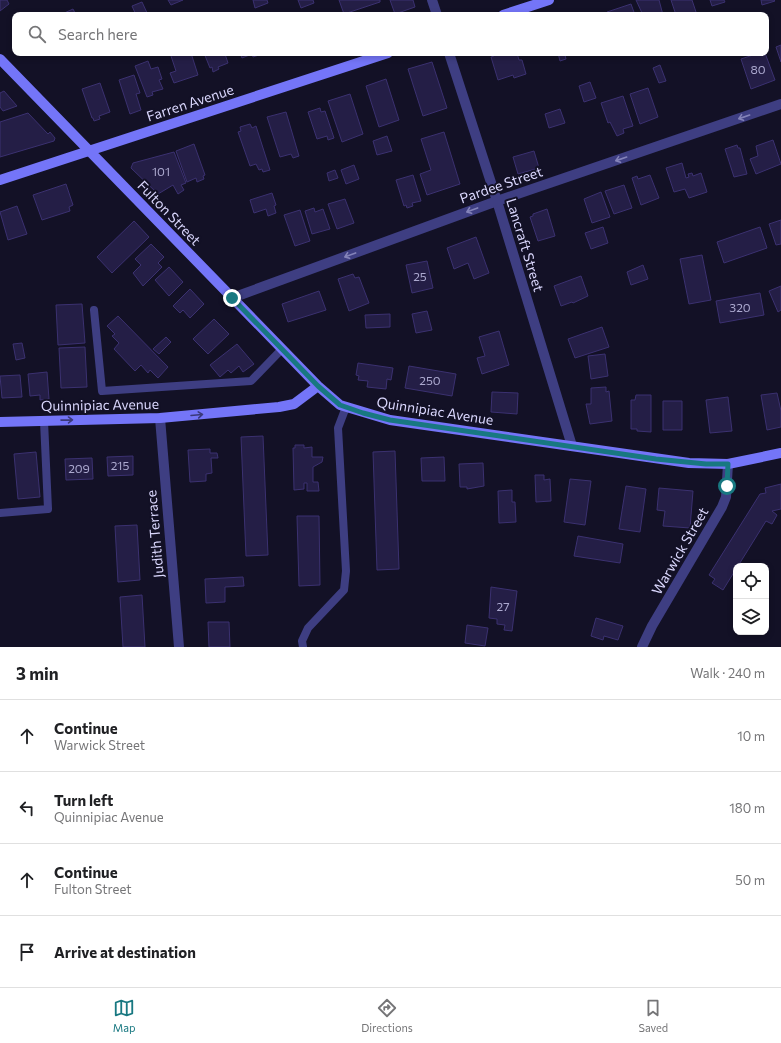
<!DOCTYPE html>
<meta charset="utf-8">
<style>
body{margin:0;font-family:Commissioner,sans-serif;background:#f6f6f6;color:#202124}
.controls{position:absolute;right:12px;bottom:12px;display:grid;overflow:hidden;border-radius:8px;box-shadow:0 2px 6px #0003}
.controls button{width:36px;height:36px;display:grid;place-items:center;padding:0;border:0;border-bottom:1px solid #e0e0e0;background:#fff;color:#202124;font:20px sans-serif}
.stop{position:absolute;width:12px;height:12px;margin:-9px;border:3px solid #187881;border-radius:50%;background:#fff}
.stop.end{background:#187881;border-color:#fff;box-shadow:0 1px 4px #0008}
.list{margin:0;padding:0;list-style:none}
h2{display:flex;justify-content:space-between;align-items:center;height:52px;margin:0;padding:0 16px;font-size:17px}
h2 small{font-size:13px;font-weight:400;color:#757577}
.list li{display:grid;grid-template-columns:26px 1fr auto;gap:12px;align-items:center;box-sizing:border-box;height:72px;padding:0 16px;border-top:1px solid #e0e0e0}
.list b{display:block;font-size:15px;white-space:nowrap}
.list p{margin:0;font-size:13px;white-space:nowrap;color:#757577}
.list em{font-size:13px;font-style:normal;color:#757577}
.icon{flex:none;width:22px;height:22px;fill:none;stroke:currentColor;stroke-width:2;stroke-linecap:round;stroke-linejoin:round}
.map{position:relative;flex:none;width:781px;height:647px;overflow:hidden}
.search{position:absolute;background:#fff;box-shadow:0 2px 6px #0003;left:12px;right:12px;top:12px;height:44px;display:flex;align-items:center;gap:10px;box-sizing:border-box;padding:0 14px;border-radius:8px;color:#757577;font-size:15px}
.sheet{height:340px;background:#fff}
nav{display:flex;justify-content:space-around;align-items:center;box-sizing:border-box;height:56px;border-top:1px solid #e0e0e0;background:#fff;font-size:11px;color:#757577}
nav a{display:grid;justify-items:center;gap:2px}
nav .on{color:#187881}
.map>svg:first-child{display:block}
.building{fill:#241e46;stroke:#3b3170}
.lines{fill:none;stroke-linecap:round;stroke-linejoin:round}
.lane{stroke:#3e3e82;stroke-width:8}
.street{stroke:#3e3e82;stroke-width:10}
.secondary{stroke:#7475f8;stroke-width:10}
.oneway{stroke:#8483b9}
.oneway2{stroke:#3a397a}
.route{stroke:#187881;stroke-width:5}
.labels{text-anchor:middle;stroke-width:4;stroke-linejoin:round;paint-order:stroke}
.number-label{font-size:12px;fill:#aca9cf}
.street-label{font-size:14px;fill:#dad7fd;stroke:#131126}
</style>
<div class="map">
<svg width="781" height="647" viewBox="0 0 781 647">
<rect width="100%" height="100%" fill="#131126"/>
<path class="building" d="M0 0H7L9 4 0 11Z
M168 0H183L171 5Z
M253 0H267L268 3 255 8Z
M298 0H313L314 3 301 8Z
M339 0H380V2L344 14Z
M390 0H413L415 7 395 14Z
M636 0H659L663 15H640V13H642Z
M671 0H692L697 15H676Z
M710 0H724L725 2 712 6Z
M761 0H774L775 1 762 5Z
M142 2 148 15H136L132 6Z
M631 4 635 15H608L607 12Z
M73 9 76 15H60Z
M781 45V62L776 47Z
M170 53H191L198 75 174 83 170 73 176 71Z
M204 53H228L225 54 228 63 218 67 219 69 213 72 212 67 210 68Z
M240 53H259V55L253 57 252 54 242 58Z
M493 53H517L519 60H522L526 74 514 78 513 75 498 80 491 57 494 56Z
M558 53H572L565 55 566 59 560 61Z
M759 53H765L775 80 751 89 741 59Z
M148 61 151 69 158 67 162 79 159 80 163 89 152 92 153 95 147 97 135 66Z
M432 62 447 108 423 116 408 69Z
M660 65 666 81 659 83 653 68Z
M134 75 140 93 136 94 141 110 130 114 119 80Z
M386 79 399 120 379 127 366 86Z
M590 82 596 98 584 102 579 86Z
M100 83 110 112 99 116 100 119 94 121 93 118H92L82 89Z
M648 88 658 117 640 124 630 94Z
M4 91 17 106 3 111 0 107V93Z
M350 94 363 134 342 142 328 101Z
M623 96 633 126 623 129 624 133 617 136 610 122 608 123 601 103Z
M320 108 321 112 325 111 334 138 328 140 327 136 317 139 308 112Z
M560 109 565 123 549 128 545 114Z
M286 112 299 156 293 158 291 154 280 157 267 117Z
M28 113 48 134 50 132 55 138 54 141 0 157V122Z
M250 124 252 128 256 126 270 170 263 172 262 169 259 170 256 164 250 166 238 132 241 131 240 127Z
M444 132 460 184 427 195 420 174 431 170 421 139Z
M387 136 392 151 377 155 373 141Z
M773 140 781 164 756 174 750 159 758 156 756 146Z
M194 144 205 175 203 176 204 179 197 182 196 178 187 182 176 151Z
M737 145 738 148H740L747 174 734 177 725 149Z
M534 151 539 168 518 174 513 157Z
M174 152 186 183 181 185 184 190 178 194 173 185 158 194 131 168 133 163Z
M682 163 686 178 689 177 688 174 692 173 693 176 701 173 707 192 689 198 685 189 674 192 666 168Z
M354 165 359 179 346 184 341 170Z
M335 170 338 178 329 181 327 173Z
M413 175 421 201 412 203 413 206 407 208 406 205 404 206 396 180Z
M650 175 659 198 641 205 632 178 637 176 638 179Z
M66 184 73 205 69 207 70 211 42 220 33 195Z
M624 185 632 208 614 214 605 191Z
M601 192 610 217 592 223 584 199Z
M272 193 276 205 274 206 276 213 268 216 266 209 254 213 250 200Z
M345 199 354 223 337 229 328 204Z
M17 206 27 234 8 240 0 212Z
M314 208 315 212 323 209 330 229 312 234 305 211Z
M547 209 555 236 538 241 530 217 533 216V214Z
M300 210 310 241 295 246 284 215Z
M781 220V244L776 245 769 224Z
M134 221 149 237 112 273 97 257Z
M603 227 608 243 591 249 585 233Z
M760 227 767 248 724 263 717 242Z
M476 237 489 273 474 279 468 263 454 269 447 248Z
M151 244 164 257 158 263 162 267 143 286 133 273 141 265 135 259Z
M702 255 711 300 689 304 680 259Z
M427 261 433 288 412 293 406 265Z
M643 265 648 279 631 285 627 272Z
M169 267 183 282 169 296 155 280Z
M353 274 355 278 359 277 369 303 349 311 338 279Z
M581 276 588 296 573 303 572 302 561 306 554 286Z
M781 286V310L778 312 769 291Z
M190 289 204 304 190 318 183 310 180 313 173 306Z
M319 291 326 310 288 322 282 304Z
M760 293 764 315 720 323 716 301Z
M82 304 85 343 58 345 56 305Z
M427 311 432 330 416 333 412 314Z
M390 314V327L366 328 365 315Z
M118 316 168 367 158 378 150 370 148 373 141 365 135 371 114 349 119 343 112 336 115 334 107 326Z
M214 319 229 334 208 354 193 339Z
M602 327 609 347 575 358 568 339Z
M499 331 509 365 482 374 477 358 485 356 479 337Z
M166 337 171 342 159 354 153 349Z
M22 343 25 358 16 360 13 344Z
M237 344 254 364 243 372 239 366 231 373 228 370 220 377 210 365Z
M85 347 87 387 61 388 59 348Z
M605 354 608 376 591 379 588 356Z
M358 363 393 368 391 380 387 379 386 389 367 387 368 381 358 380 359 376 356 375Z
M409 366 456 374 452 396 405 388Z
M47 372 49 399 40 400V395L30 396 28 374Z
M20 375 22 397 2 398 0 376Z
M606 387V392L609 391 612 421 590 424 586 404H591V388Z
M492 392 518 393 517 414 491 412Z
M777 393 781 411V427L767 430 761 395Z
M636 395H651V432L637 431V429H631V400H635Z
M728 397 732 431 710 433 706 400Z
M663 401H682V430H663Z
M263 436 268 555 246 556 241 437Z
M295 445H304V448L312 447V457H323L322 462 313 467V482H318L319 491H307V483H304V489L294 490 293 448H295Z
M210 449V453H217L218 458H211L212 473 206 474V481L190 482 188 450Z
M395 451 399 569 377 570 373 452Z
M36 452 40 497 18 499 14 454Z
M133 456V475L108 476 107 457Z
M444 457 445 481H422L421 458Z
M92 458 93 479 66 480 65 459Z
M483 463 484 486 467 489V487H460L459 464Z
M535 475H544V480L550 479 551 501 536 502Z
M570 479 591 481 585 525 564 522Z
M781 484V509L772 511 777 515 772 524 766 521 738 566H736V569L723 590 712 583 715 579 709 575 760 494 766 493 765 488Z
M626 486 646 489 640 532 619 529Z
M659 488 693 491 690 528 663 526 665 511 657 510Z
M512 490V502H515L516 522 499 523 498 491Z
M297 516H319L320 585 299 586Z
M137 525 140 580 118 582 115 526Z
M578 536 623 544 620 563 574 556Z
M243 577 244 586 225 587V602L206 603 205 579Z
M491 587 517 591 512 631 504 630 505 625 497 624V619L489 618Z
M142 595 145 647H123L120 597Z
M596 618 623 626 618 640 604 636 603 640 591 636Z
M208 622H229L230 647H209Z
M467 625 488 628 485 646 465 643Z"/>
<g class="lines">
<path class="lane" d="M94 310 102 391 251 381 282 349
M0 513 48 509 44 421
M303 647 302 641 308 628 344 590 346 571 338 428 346 407"/>
<path class="street" d="M432 0 437 15
M449 53 497 201 572 446
M232 298 497 201 781 104
M160 418 179 647
M642 647 652 626 722 507 726 497 728 464"/>
<path class="secondary" d="M503 15 549 0
M0 59 318 386 340 405 390 420 689 463 728 464 781 453
M0 180 388 53
M0 422 160 418 279 407 294 404 318 386"/>
</g>
<defs><path id="oneway-shaft" d="M-6 0H5M1.5-3L5.5 0L1.5 3" fill="none" stroke-width="1.6" stroke-linecap="round" stroke-linejoin="round"/></defs>
<g class="oneway">
<use href="#oneway-shaft" transform="translate(744 117) rotate(161)"/>
<use href="#oneway-shaft" transform="translate(621 159) rotate(161)"/>
<use href="#oneway-shaft" transform="translate(472 210) rotate(160)"/>
<use href="#oneway-shaft" transform="translate(350 255) rotate(160)"/>
</g>
<g class="oneway2">
<use href="#oneway-shaft" transform="translate(197 415) rotate(-5)"/>
<use href="#oneway-shaft" transform="translate(67 420) rotate(-1)"/>
</g>
<g class="lines">
<path class="route" d="M232 298 318 386 340 405 363 413 390 420 656 459 706 464H728L727 486"/>
</g>
<g class="labels">
<g class="number-label">
<text x="758" y="74">80</text>
<text x="161" y="176">101</text>
<text x="420" y="281">25</text>
<text x="740" y="312">320</text>
<text x="430" y="385">250</text>
<text x="120" y="470">215</text>
<text x="79" y="473">209</text>
<text x="503" y="611">27</text>
</g>
<g class="street-label">
<text transform="translate(190 103) rotate(-18)" y="5">Farren Avenue</text>
<text transform="translate(501 185) rotate(-19)" y="5">Pardee Street</text>
<text transform="translate(169 213) rotate(46)" y="5">Fulton Street</text>
<text transform="translate(525 245) rotate(73)" y="5">Lancraft Street</text>
<text transform="translate(100 405) rotate(-1)" y="5">Quinnipiac Avenue</text>
<text transform="translate(435 411) rotate(9)" y="5">Quinnipiac Avenue</text>
<text transform="translate(155 534) rotate(-95)" y="5">Judith Terrace</text>
<text transform="translate(680 551) rotate(-60)" y="5">Warwick Street</text>
</g>
</g>
</svg>
<div class="controls">
<button><svg class="icon" aria-label="locate" viewBox="0 0 24 24"><circle cx="12" cy="12" r="6"/><path d="M12 2v4M12 18v4M2 12h4M18 12h4"/></svg></button>
<button><svg class="icon" aria-label="layers" viewBox="0 0 24 24"><path d="M12 4l9 5-9 5-9-5zM3 14l9 5 9-5"/></svg></button>
</div>
<div class="stop" style="left:727px;top:486px"></div>
<div class="stop end" style="left:232px;top:298px"></div>
<div class="search"><svg class="icon" aria-label="search" viewBox="0 0 24 24"><circle cx="10" cy="10" r="6"/><path d="M15 15l6 6"/></svg>Search here</div>
</div>
<section class="sheet">
<h2>3 min<small>Walk · 240 m</small></h2>
<ul class="list">
<li><svg class="icon" aria-label="ahead" viewBox="0 0 24 24"><path d="M12 20V5M6 11l6-6 6 6"/></svg><div><b>Continue</b><p>Warwick Street</p></div><em>10 m</em></li>
<li><svg class="icon" aria-label="left" viewBox="0 0 24 24"><path d="M17 20v-9H6M10 6l-5 5 5 5"/></svg><div><b>Turn left</b><p>Quinnipiac Avenue</p></div><em>180 m</em></li>
<li><svg class="icon" aria-label="ahead" viewBox="0 0 24 24"><path d="M12 20V5M6 11l6-6 6 6"/></svg><div><b>Continue</b><p>Fulton Street</p></div><em>50 m</em></li>
<li><svg class="icon" aria-label="arrive" viewBox="0 0 24 24"><path d="M6 21V4h12l-3 4 3 4H6"/></svg><div><b>Arrive at destination</b></div></li>
</ul>
</section>
<nav>
<a class="on"><svg class="icon" aria-label="map" viewBox="0 0 24 24"><path d="M3 6l6-2 6 2 6-2v14l-6 2-6-2-6 2zM9 4v14M15 6v14"/></svg>Map</a>
<a><svg class="icon" aria-label="directions" viewBox="0 0 24 24"><path d="M12 3l9 9-9 9-9-9zM9 14v-3h6M13 9l2 2-2 2"/></svg>Directions</a>
<a><svg class="icon" aria-label="saved" viewBox="0 0 24 24"><path d="M7 4h10v16l-5-4-5 4z"/></svg>Saved</a>
</nav>
